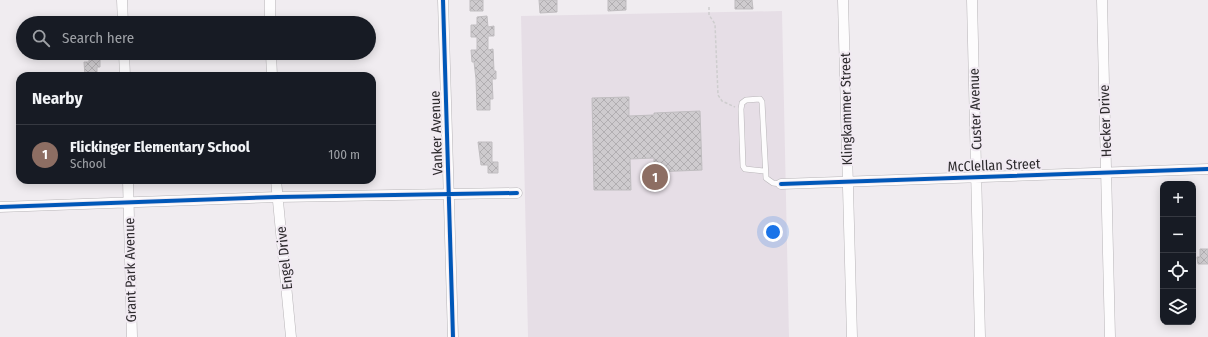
<!DOCTYPE html>
<meta charset="utf-8">
<style>
body{margin:0;font-family:"Fira Sans Condensed",sans-serif;background:#242831;color:#f1f3f6}
.controls{position:absolute;right:12px;bottom:12px;display:grid;overflow:hidden;border-radius:8px;box-shadow:0 2px 10px #0003}
.controls button{width:36px;height:36px;display:grid;place-items:center;padding:0;border:0;border-bottom:1px solid #363941;background:#171b24;color:#f1f3f6;font:20px sans-serif}
.you{position:absolute;left:773px;top:232px;width:14px;height:14px;margin:-10px;border:3px solid #fff;border-radius:50%;background:#1a73e8;box-shadow:0 0 0 6px #1a73e833}
.badge{display:grid;place-items:center;width:26px;height:26px;border-radius:50%;background:#db2777;color:#fff;font-size:13px;font-weight:700}
.pin{position:absolute;translate:-50% -50%;border:2px solid #fff;box-shadow:0 1px 4px #0006}
.list{margin:0;padding:0;list-style:none}
h2{display:flex;justify-content:space-between;align-items:center;height:52px;margin:0;padding:0 16px;font-size:17px}
h2 small{font-size:13px;font-weight:400;color:#9ea1a6}
.list li{display:grid;grid-template-columns:26px 1fr auto;gap:12px;align-items:center;box-sizing:border-box;height:60px;padding:0 16px;border-top:1px solid #363941}
.list b{display:block;font-size:15px;white-space:nowrap}
.list p{margin:0;font-size:13px;white-space:nowrap;color:#9ea1a6}
.list em{font-size:13px;font-style:normal;color:#9ea1a6}
.icon{flex:none;width:22px;height:22px;fill:none;stroke:currentColor;stroke-width:2;stroke-linecap:round;stroke-linejoin:round}
.map{position:relative;flex:none;width:1208px;height:337px;overflow:hidden}
.search{position:absolute;background:#171b24;box-shadow:0 2px 10px #0003;left:16px;top:16px;width:360px;height:44px;display:flex;align-items:center;gap:10px;box-sizing:border-box;padding:0 14px;border-radius:22px;color:#9ea1a6;font-size:15px}
.panel{position:absolute;background:#171b24;box-shadow:0 2px 10px #0003;left:16px;top:72px;width:360px;height:112px;border-radius:12px}
.map>svg:first-child{display:block}
.built{fill:#e6dee6}
.building{fill:url(#building-cross-hatch);stroke:#c0bdc0}
.lines{fill:none;stroke-linecap:round;stroke-linejoin:round}
.service-casing{stroke:#b8b5b8;stroke-width:6}
.minor-casing{stroke:#b8b5b8;stroke-width:11}
.path{stroke:#cecdce;stroke-width:1.5;stroke-dasharray:3 2;stroke-linecap:butt}
.service{stroke:#fdfcfd;stroke-width:5}
.minor{stroke:#fdfcfd;stroke-width:10}
.cycleway-casing{stroke:#f1eaf2;stroke-width:6}
.cycleway{stroke:#0057b8;stroke-width:4}
.labels{text-anchor:middle;stroke-width:4;stroke-linejoin:round;paint-order:stroke}
.street-label{font-size:14px;fill:#2d2a2d;stroke:#f1eaf2}
</style>
<div class="map">
<svg width="1208" height="337" viewBox="0 0 1208 337">
<defs>
<pattern id="building-cross-hatch" width="8" height="8" patternUnits="userSpaceOnUse"><rect width="8" height="8" fill="#cecbce"/><path d="M0 0l8 8M0 8l8-8" fill="none" stroke="#b1aeb1"/></pattern>
</defs>
<rect width="100%" height="100%" fill="#f0ecf0"/>
<path class="built" d="M782 11 789 337H528L521 16Z"/>
<path class="building" d="M470 0H483V11H470Z
M539 0H557V12L540 13Z
M608 0H626V10L608 11Z
M735 0H752L753 9H735Z
M487 16 488 27 494 26V36H488V50L493 49 494 71H496V79H492L493 99H490V110H477L476 79 474 62H472L471 50H477V37H471V25H477V17Z
M89 53H100V67H97V76H85L84 62H89Z
M629 97V116L654 115V113L700 111 702 170 654 172V158L630 159 631 190H594L592 98Z
M478 142H492V162H498V173H488V165H481Z
M1200 249H1208V264H1198L1197 257H1200Z"/>
<g class="lines">
<g class="service-casing">
<path id="service" d="M765 171 745 169 743 166 741 109 742 103 746 100 760 99 762 102 766 178 773 183 781 184"/>
</g>
<g class="minor-casing">
<path id="minor" d="M122 0 123 23
M270 0V23
M443 0 453 337
M843 0 852 337
M972 0 980 337
M1102 0 1110 337
M124 53 125 76
M271 53 272 76
M128 180 132 337
M276 180 291 337
M781 184 1208 169
M0 207 278 197 517 193"/>
</g>
<path class="path" d="M709 7V15L715 24 718 95 722 101 735 107"/>
<use href="#service" class="service"/>
<use href="#minor" class="minor"/>
<g class="cycleway-casing">
<path id="cycleway" d="M443 0 453 337
M781 184 1208 169
M0 207 278 197 517 193"/>
</g>
<use href="#cycleway" class="cycleway"/>
</g>
<g class="labels">
<g class="street-label">
<text transform="translate(846 109) rotate(-91)" y="5">Klingkammer Street</text>
<text transform="translate(975 109) rotate(-92)" y="5">Custer Avenue</text>
<text transform="translate(1105 121) rotate(-92)" y="5">Hecker Drive</text>
<text transform="translate(436 133) rotate(-92)" y="5">Vanker Avenue</text>
<text transform="translate(994 165) rotate(-2)" y="5">McClellan Street</text>
<text transform="translate(284 258) rotate(-96)" y="5">Engel Drive</text>
<text transform="translate(130 270) rotate(-91)" y="5">Grant Park Avenue</text>
</g>
</g>
</svg>
<div class="controls">
<button>+</button>
<button>−</button>
<button><svg class="icon" aria-label="locate" viewBox="0 0 24 24"><circle cx="12" cy="12" r="6"/><path d="M12 2v4M12 18v4M2 12h4M18 12h4"/></svg></button>
<button><svg class="icon" aria-label="layers" viewBox="0 0 24 24"><path d="M12 4l9 5-9 5-9-5zM3 14l9 5 9-5"/></svg></button>
</div>
<div class="you"></div>
<div class="pin badge" style="left:655px;top:177px;background:#8d6e63">1</div>
<div class="search"><svg class="icon" aria-label="search" viewBox="0 0 24 24"><circle cx="10" cy="10" r="6"/><path d="M15 15l6 6"/></svg>Search here</div>
<section class="panel">
<h2>Nearby<small></small></h2>
<ul class="list">
<li><span class="badge" style="background:#8d6e63">1</span><div><b>Flickinger Elementary School</b><p>School</p></div><em>100 m</em></li>
</ul>
</section>
</div>
